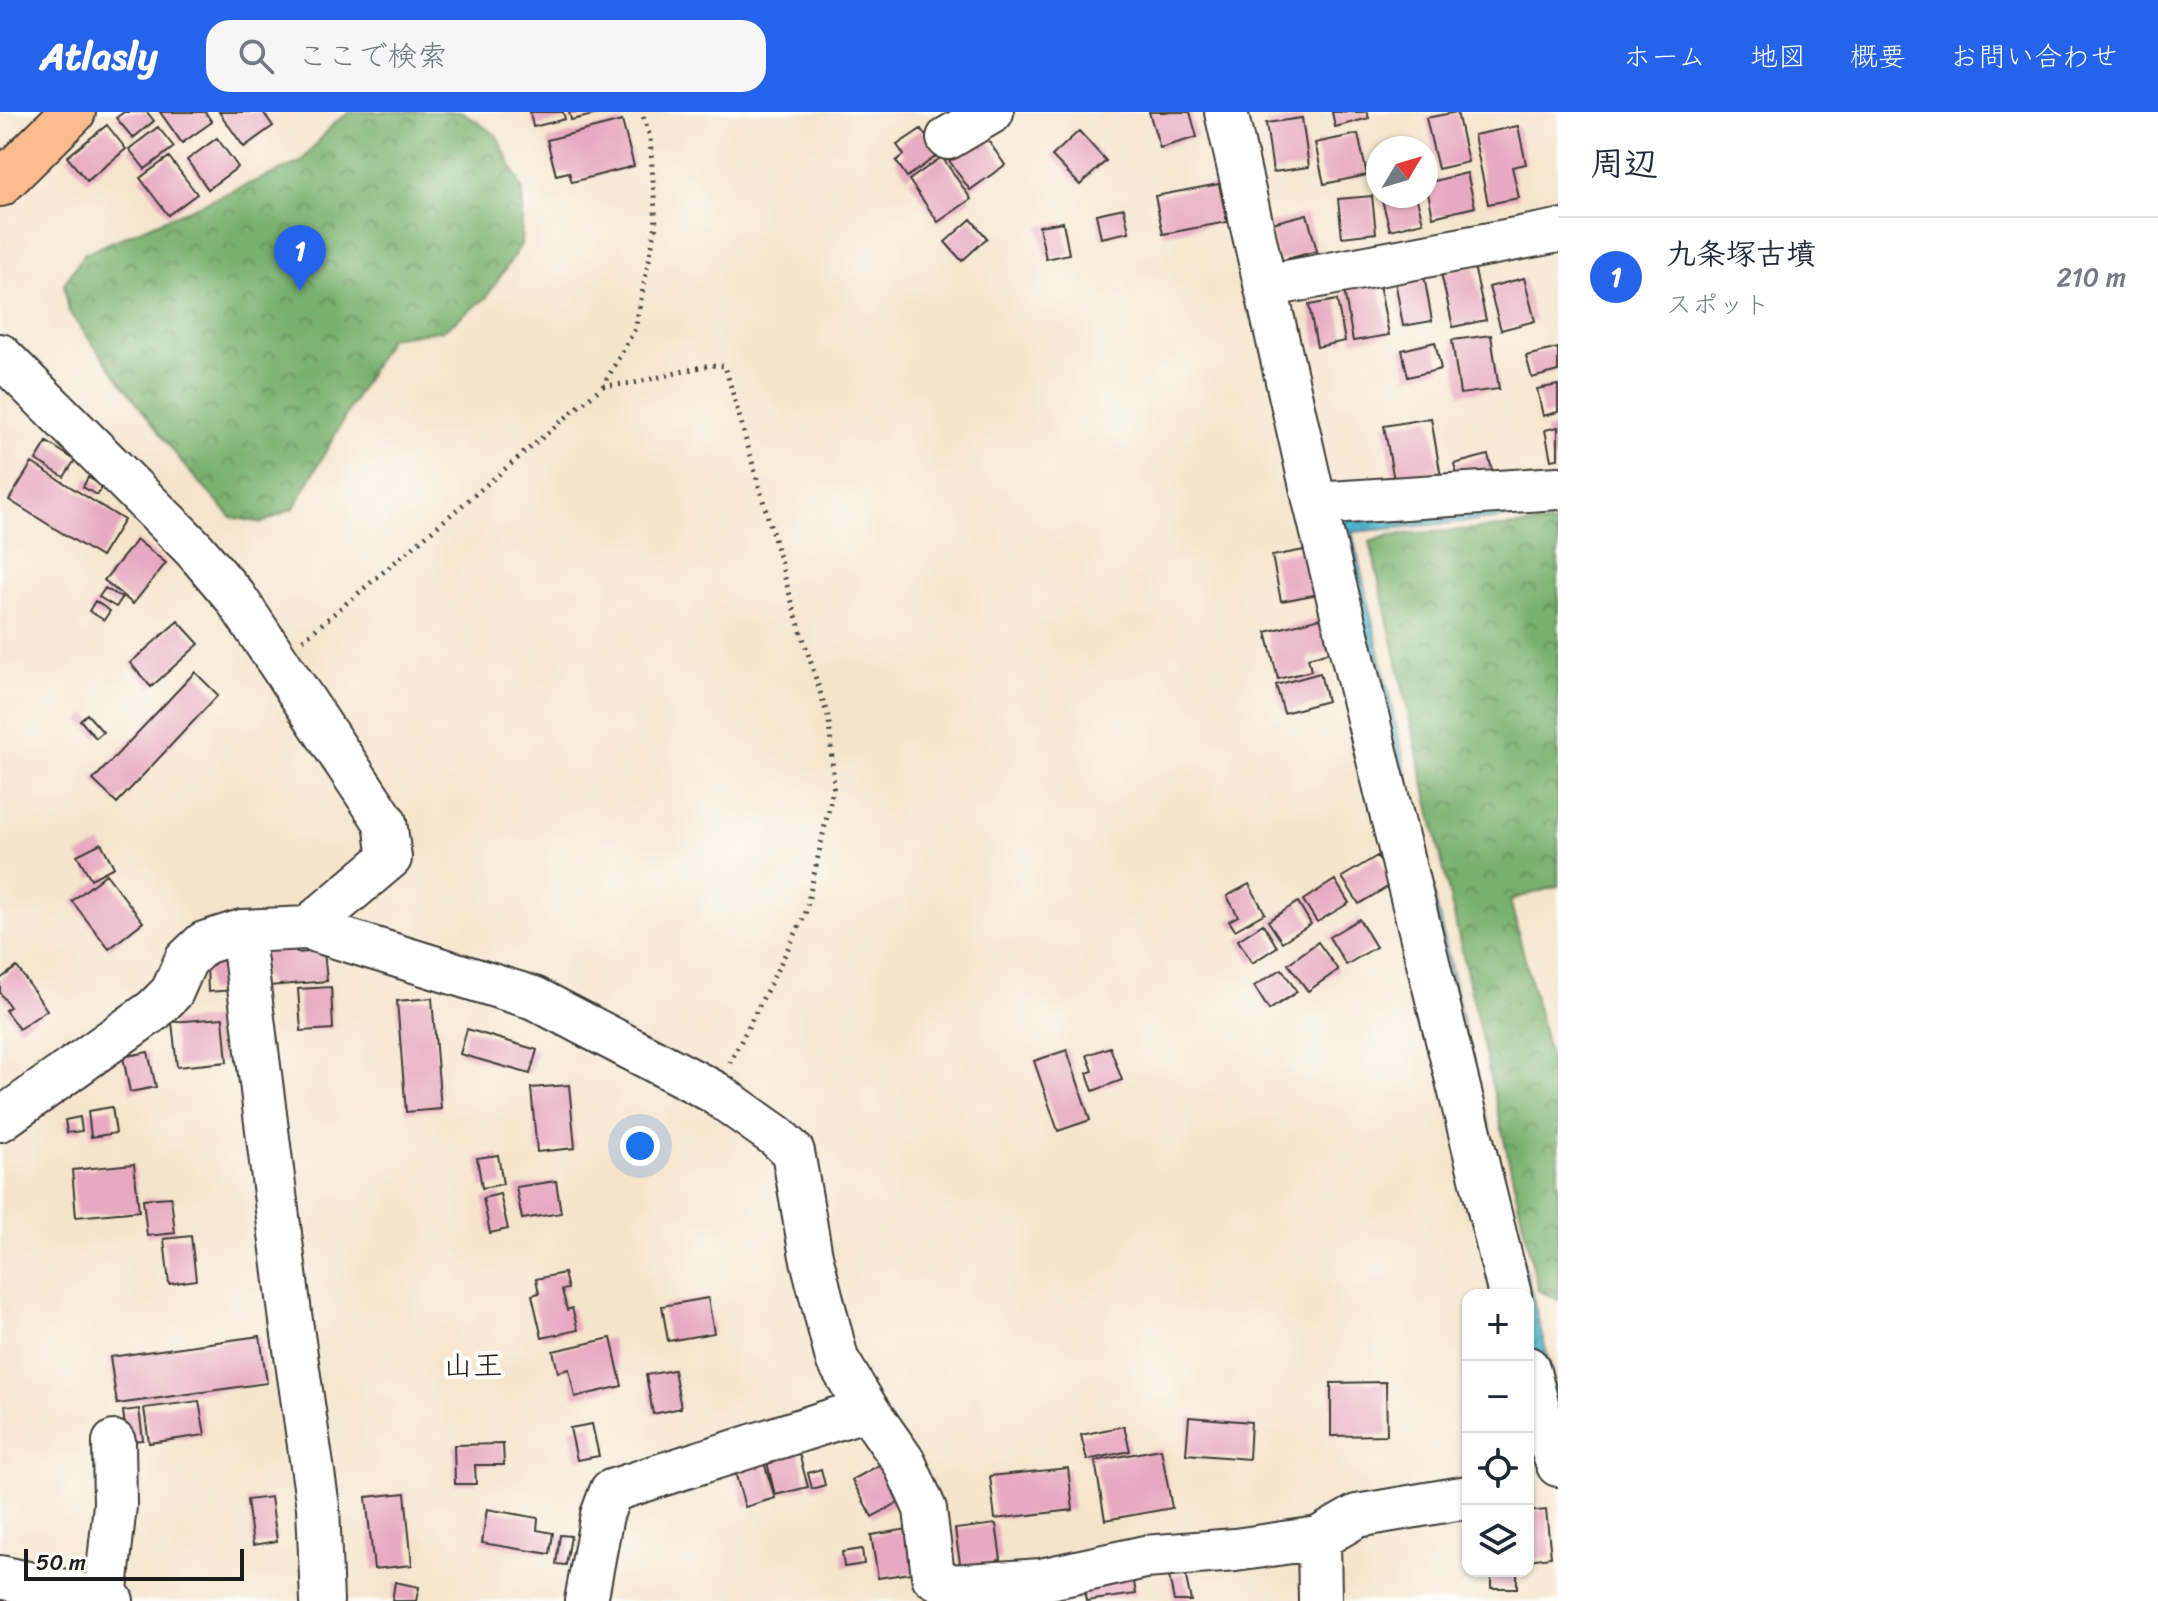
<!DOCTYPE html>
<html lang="ja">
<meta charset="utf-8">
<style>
body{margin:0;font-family:Sriracha,"Klee One",sans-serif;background:#f6f6f7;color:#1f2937}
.controls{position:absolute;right:24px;bottom:24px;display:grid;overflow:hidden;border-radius:16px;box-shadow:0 2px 6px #0004}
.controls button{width:72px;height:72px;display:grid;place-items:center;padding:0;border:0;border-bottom:2px solid #e0e1e3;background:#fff;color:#1f2937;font:40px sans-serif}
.compass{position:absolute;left:1366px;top:24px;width:72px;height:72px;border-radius:50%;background:#fff;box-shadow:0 2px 6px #0004;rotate:52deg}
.scale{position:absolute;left:24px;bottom:20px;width:220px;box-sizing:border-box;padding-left:8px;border:4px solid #1c1c1c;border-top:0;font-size:22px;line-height:28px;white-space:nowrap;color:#1c1c1c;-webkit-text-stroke:6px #fdfcf7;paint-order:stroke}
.you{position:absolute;left:640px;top:1034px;width:28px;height:28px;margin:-20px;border:6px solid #fff;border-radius:50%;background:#1a73e8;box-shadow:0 0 0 12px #1a73e833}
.badge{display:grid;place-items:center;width:52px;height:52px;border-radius:50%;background:#2563eb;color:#fff;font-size:26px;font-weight:700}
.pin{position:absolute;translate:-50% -66px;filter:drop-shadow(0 2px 4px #0008)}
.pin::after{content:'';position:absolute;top:42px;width:28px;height:24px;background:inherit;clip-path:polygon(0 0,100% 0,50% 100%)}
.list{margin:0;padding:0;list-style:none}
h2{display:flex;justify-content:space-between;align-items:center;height:104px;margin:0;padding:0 32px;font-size:34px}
h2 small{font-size:26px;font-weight:400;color:#747a83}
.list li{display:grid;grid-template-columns:52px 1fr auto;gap:24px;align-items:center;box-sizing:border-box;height:120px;padding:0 32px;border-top:2px solid #e0e1e3}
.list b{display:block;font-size:30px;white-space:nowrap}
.list p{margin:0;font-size:26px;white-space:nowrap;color:#747a83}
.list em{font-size:26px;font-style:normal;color:#747a83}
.icon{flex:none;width:44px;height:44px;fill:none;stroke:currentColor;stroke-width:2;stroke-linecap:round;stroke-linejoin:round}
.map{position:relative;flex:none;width:1558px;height:1489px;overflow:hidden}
header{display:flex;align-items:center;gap:48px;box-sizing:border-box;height:112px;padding:0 40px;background:#2563eb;color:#fff}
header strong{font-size:38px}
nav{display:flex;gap:44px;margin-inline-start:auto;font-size:28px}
.search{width:560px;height:72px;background:#f6f6f7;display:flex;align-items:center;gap:20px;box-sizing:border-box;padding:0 28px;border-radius:24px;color:#747a83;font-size:30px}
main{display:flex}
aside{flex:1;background:#fff}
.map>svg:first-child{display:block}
.forest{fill:url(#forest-crowns);stroke:#4a6644;stroke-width:2}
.water{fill:url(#water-waves);stroke:#356874;stroke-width:2}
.building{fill:#e7a9c0}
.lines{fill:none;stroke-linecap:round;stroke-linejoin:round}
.minor-casing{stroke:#3d3a36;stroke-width:46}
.major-casing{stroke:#3d3a36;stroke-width:48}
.path{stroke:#3d3a36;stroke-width:5;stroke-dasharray:2 6;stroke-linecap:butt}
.minor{stroke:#fff;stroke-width:42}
.major{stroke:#fbbb8d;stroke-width:44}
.labels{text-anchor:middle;stroke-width:8;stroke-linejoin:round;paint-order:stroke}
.neighbourhood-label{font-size:30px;fill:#1c1c1c;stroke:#fdfcf7}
</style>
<header>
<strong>Atlasly</strong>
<div class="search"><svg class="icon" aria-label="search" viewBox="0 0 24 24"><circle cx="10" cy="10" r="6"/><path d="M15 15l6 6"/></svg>ここで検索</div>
<nav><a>ホーム</a><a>地図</a><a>概要</a><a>お問い合わせ</a></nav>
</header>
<main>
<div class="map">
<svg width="1558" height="1489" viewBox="0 0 1558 1489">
<defs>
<pattern id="forest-crowns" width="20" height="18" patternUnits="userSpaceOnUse" patternTransform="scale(2)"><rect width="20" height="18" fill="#78b06d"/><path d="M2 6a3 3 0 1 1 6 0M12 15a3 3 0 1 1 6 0" fill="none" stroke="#628e59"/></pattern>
<pattern id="water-waves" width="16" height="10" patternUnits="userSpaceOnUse" patternTransform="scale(2)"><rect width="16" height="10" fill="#4eb5cd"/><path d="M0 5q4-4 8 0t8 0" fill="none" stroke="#4092a6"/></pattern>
</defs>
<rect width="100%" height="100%" fill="#fdfcf7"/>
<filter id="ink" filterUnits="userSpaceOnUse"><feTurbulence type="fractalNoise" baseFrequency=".0125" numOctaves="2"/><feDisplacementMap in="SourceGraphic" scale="16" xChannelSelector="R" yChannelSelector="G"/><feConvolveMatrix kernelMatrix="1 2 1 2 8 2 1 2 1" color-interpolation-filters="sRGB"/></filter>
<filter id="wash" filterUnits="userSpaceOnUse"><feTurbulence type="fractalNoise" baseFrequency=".006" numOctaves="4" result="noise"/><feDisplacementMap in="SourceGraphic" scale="32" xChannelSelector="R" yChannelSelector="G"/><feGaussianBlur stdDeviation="1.8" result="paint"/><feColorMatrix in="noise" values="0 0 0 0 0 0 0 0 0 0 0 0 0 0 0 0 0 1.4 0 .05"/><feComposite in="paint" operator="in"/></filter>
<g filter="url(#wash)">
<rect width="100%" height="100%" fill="#f5e4cc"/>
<path class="forest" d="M350 0H463L497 24 523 79 521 133 486 186 443 218 389 226 294 396 262 411 231 405 186 356 69 200 64 172 85 141 301 50 335 10Z
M1558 411V774L1510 788 1551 950 1558 949V1188L1538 1178 1370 430 1390 423Z"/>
<path class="water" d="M1558 388V401L1352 420 1466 923 1558 1286V1337L1547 1310 1528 1231V1183L1337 405Z"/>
<g id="blocks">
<path class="building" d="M124 0H147L154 9 133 26 116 6Z
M160 0H205L212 10 182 31Z
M219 0H263L273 14 244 35Z
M530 0H563L565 7 533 15Z
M569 0H603V1L571 8Z
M1149 0H1190L1197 25 1160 36Z
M1332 0H1367L1369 6 1335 15Z
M1457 0 1468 50 1438 57 1426 6Z
M1302 6 1309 55 1273 60 1266 11Z
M622 9 634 54 572 70 569 60 556 63 547 28Z
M107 13 126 37 87 69 67 45Z
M1518 14 1526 52 1512 55 1519 86 1488 92 1474 23Z
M158 15 174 35 145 57 129 37Z
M979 15 1005 53 970 78 943 40Z
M921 17 938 43 907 65 896 49 904 43 897 33Z
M1079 19 1106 49 1080 73 1052 44Z
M1358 22 1367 63 1324 72 1315 31Z
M217 26 238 55 208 77 187 48Z
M169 45 197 82 168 103 140 66Z
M942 45 971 87 938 110 909 68Z
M1467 61 1475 95 1433 105 1426 71Z
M1219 72 1227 110 1163 122 1155 84Z
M1372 84 1376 121 1342 125 1338 87Z
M1396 84H1416L1423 110 1390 118 1382 88Z
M1124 96 1129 120 1101 126 1096 102Z
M1307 102 1317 139 1279 149 1268 112Z
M971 107 987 126 962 149 945 130Z
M1063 110 1069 142 1046 147 1039 114Z
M1474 154 1486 208 1453 215 1441 161Z
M1424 163 1432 209 1403 214 1395 168Z
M1524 166 1535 209 1501 218 1489 175Z
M1379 172 1389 223 1353 229 1344 178Z
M1337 188 1345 229 1317 235 1309 193Z
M1491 223 1499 277 1460 282 1452 228Z
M1435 230 1441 257 1408 265 1402 238Z
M1558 236V259L1532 266 1526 244Z
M1558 273V300L1543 304 1537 277Z
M1431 306 1442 371 1396 379 1384 314Z
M1558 315V347L1551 348 1545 318Z
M47 330 75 348 64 365 36 348Z
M1488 343 1493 361 1459 370 1454 352Z
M32 351 124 408 101 445 9 388Z
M88 365 102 374 97 383 83 375Z
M137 428 166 451 133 492 104 468Z
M1310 437 1319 482 1281 489 1272 444Z
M105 476 122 486 116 495 99 485Z
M95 489 110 499 104 508 89 499Z
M1332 503 1341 537 1308 546 1311 559 1278 567 1266 520Z
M178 509 199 532 151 575 130 551Z
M195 560 218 583 117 691 93 668Z
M1320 561 1327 589 1284 601 1276 573Z
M87 602 103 620 96 626 80 608Z
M101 731 114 755 91 767 77 743Z
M1377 744 1394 771 1359 792 1342 765Z
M106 762 143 810 109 837 72 789Z
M1335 768 1349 791 1317 810 1303 788Z
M1249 772 1265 801 1235 818 1229 809 1238 804 1227 784Z
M1298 790 1311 812 1282 830 1268 809Z
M1359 807 1376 835 1346 853 1329 825Z
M1263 812 1277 835 1252 851 1238 828Z
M295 824 297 841 324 839 327 869 269 874 251 837Z
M1318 830 1338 858 1308 879 1288 852Z
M232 838 234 878 208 880 207 851Z
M17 855 47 898 19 917 5 898 10 895 0 881V867Z
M1282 857 1297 880 1269 898 1254 874Z
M331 875 333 917 301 919 298 877Z
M432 886 441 997 406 1000 397 889Z
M223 906 227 950 177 955 172 910Z
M467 917 537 938 530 962 460 942Z
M1110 935 1122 968 1093 979 1087 961 1093 959 1087 943Z
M1067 938 1090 1008 1058 1019 1034 949Z
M148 940 156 975 130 980 123 945Z
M569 973 575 1036 537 1040 531 976Z
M112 995 116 1021 91 1025 88 999Z
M80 1005 82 1019 67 1021 65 1008Z
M498 1043 503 1072 482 1076 477 1046Z
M134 1052 139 1099 76 1105 72 1058Z
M556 1069 561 1101 522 1107 516 1075Z
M500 1082 508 1117 490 1121 483 1086Z
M171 1085 175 1121 147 1124 143 1087Z
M191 1124 196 1168 169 1172 164 1127Z
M564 1161 568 1177 562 1178 567 1198 572 1196 578 1218 542 1226 532 1183 539 1181 536 1167Z
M708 1186 714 1221 668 1229 662 1194Z
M260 1224 267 1271 117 1292 110 1245Z
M611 1226 622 1274 575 1285 569 1257 558 1260 553 1239Z
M674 1258 681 1296 653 1302 646 1263Z
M1386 1270 1387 1323 1331 1324V1271Z
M199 1289 205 1323 149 1331 144 1296Z
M139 1297 143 1328 127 1330 123 1299Z
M1189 1305 1251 1310 1249 1347 1186 1342Z
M592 1312 599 1344 577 1348 570 1316Z
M1124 1314 1130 1339 1087 1348 1081 1323Z
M503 1332 504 1353H475L476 1372H455L454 1333Z
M797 1334 808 1375 775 1383 765 1342Z
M1161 1337 1172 1396 1105 1408 1095 1349Z
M763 1347 775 1386 745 1395 734 1356Z
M881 1352 903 1388 872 1405 852 1368Z
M1068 1356 1073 1398 995 1407 990 1364Z
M821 1357 825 1373 812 1377 808 1361Z
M405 1381 412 1453 374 1457 366 1385Z
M271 1385 277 1429 253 1433 247 1388Z
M487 1397 538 1406 537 1418 553 1421 550 1442 482 1431Z
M1546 1398 1551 1445 1528 1448V1400Z
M996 1412 1001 1447 996 1449 997 1461 962 1465 955 1417Z
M909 1417 917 1460 878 1466 871 1423Z
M560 1423 571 1424 566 1453 556 1452Z
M862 1437 864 1452 844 1455 842 1440Z
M1491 1459H1517V1476H1491Z
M1185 1461 1191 1489H1174L1169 1464Z
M1133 1464 1136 1482 1086 1489 1083 1471Z
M395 1470 419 1475 416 1489H392Z"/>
</g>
</g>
<g filter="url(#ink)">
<use href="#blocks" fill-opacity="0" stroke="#3d3a36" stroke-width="2"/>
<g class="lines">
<g class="minor-casing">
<path id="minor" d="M1226 0 1315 392 1510 1183
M948 26 992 0
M1266 174 1558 119
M0 243 195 438 235 485 385 710 390 746 307 816
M1315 392 1558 376
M242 819 291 1209 318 1395 322 1489
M0 1008 154 898 172 880 186 848 204 831 242 819 307 816 534 886 714 980 776 1024 793 1040 811 1144 837 1247 867 1297 904 1350 925 1397 933 1464 951 1474 1041 1468 1145 1445 1235 1438 1319 1426 1357 1404 1468 1385
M1528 1256 1542 1311 1558 1353
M1319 1426 1320 1489
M0 1465 112 1489
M105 1487 115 1393 114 1330
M586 1489 602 1403 611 1379 867 1297"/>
</g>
<g class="major-casing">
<path id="major" d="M0 72 73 0"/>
</g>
<path class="path" d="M603 274 634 271 710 253 725 254 793 494 829 608 834 673 805 803 730 951
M303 528 603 274 635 217 656 113 650 25 642 0"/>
<use href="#minor" class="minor"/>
<use href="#major" class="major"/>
</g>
</g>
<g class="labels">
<g class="neighbourhood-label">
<text x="473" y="1263">山王</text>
</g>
</g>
</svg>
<div class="controls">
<button>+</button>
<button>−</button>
<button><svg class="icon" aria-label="locate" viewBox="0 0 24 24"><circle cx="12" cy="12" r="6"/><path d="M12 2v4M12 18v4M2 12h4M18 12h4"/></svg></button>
<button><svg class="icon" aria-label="layers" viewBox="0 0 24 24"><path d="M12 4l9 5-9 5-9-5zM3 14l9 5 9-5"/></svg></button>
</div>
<svg class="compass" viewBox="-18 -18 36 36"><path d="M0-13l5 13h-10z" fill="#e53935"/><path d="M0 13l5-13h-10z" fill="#747a83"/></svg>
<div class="scale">50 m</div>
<div class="you"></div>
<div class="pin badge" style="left:300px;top:179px">1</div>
</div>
<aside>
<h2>周辺<small></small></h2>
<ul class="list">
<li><span class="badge">1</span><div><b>九条塚古墳</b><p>スポット</p></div><em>210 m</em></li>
</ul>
</aside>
</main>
